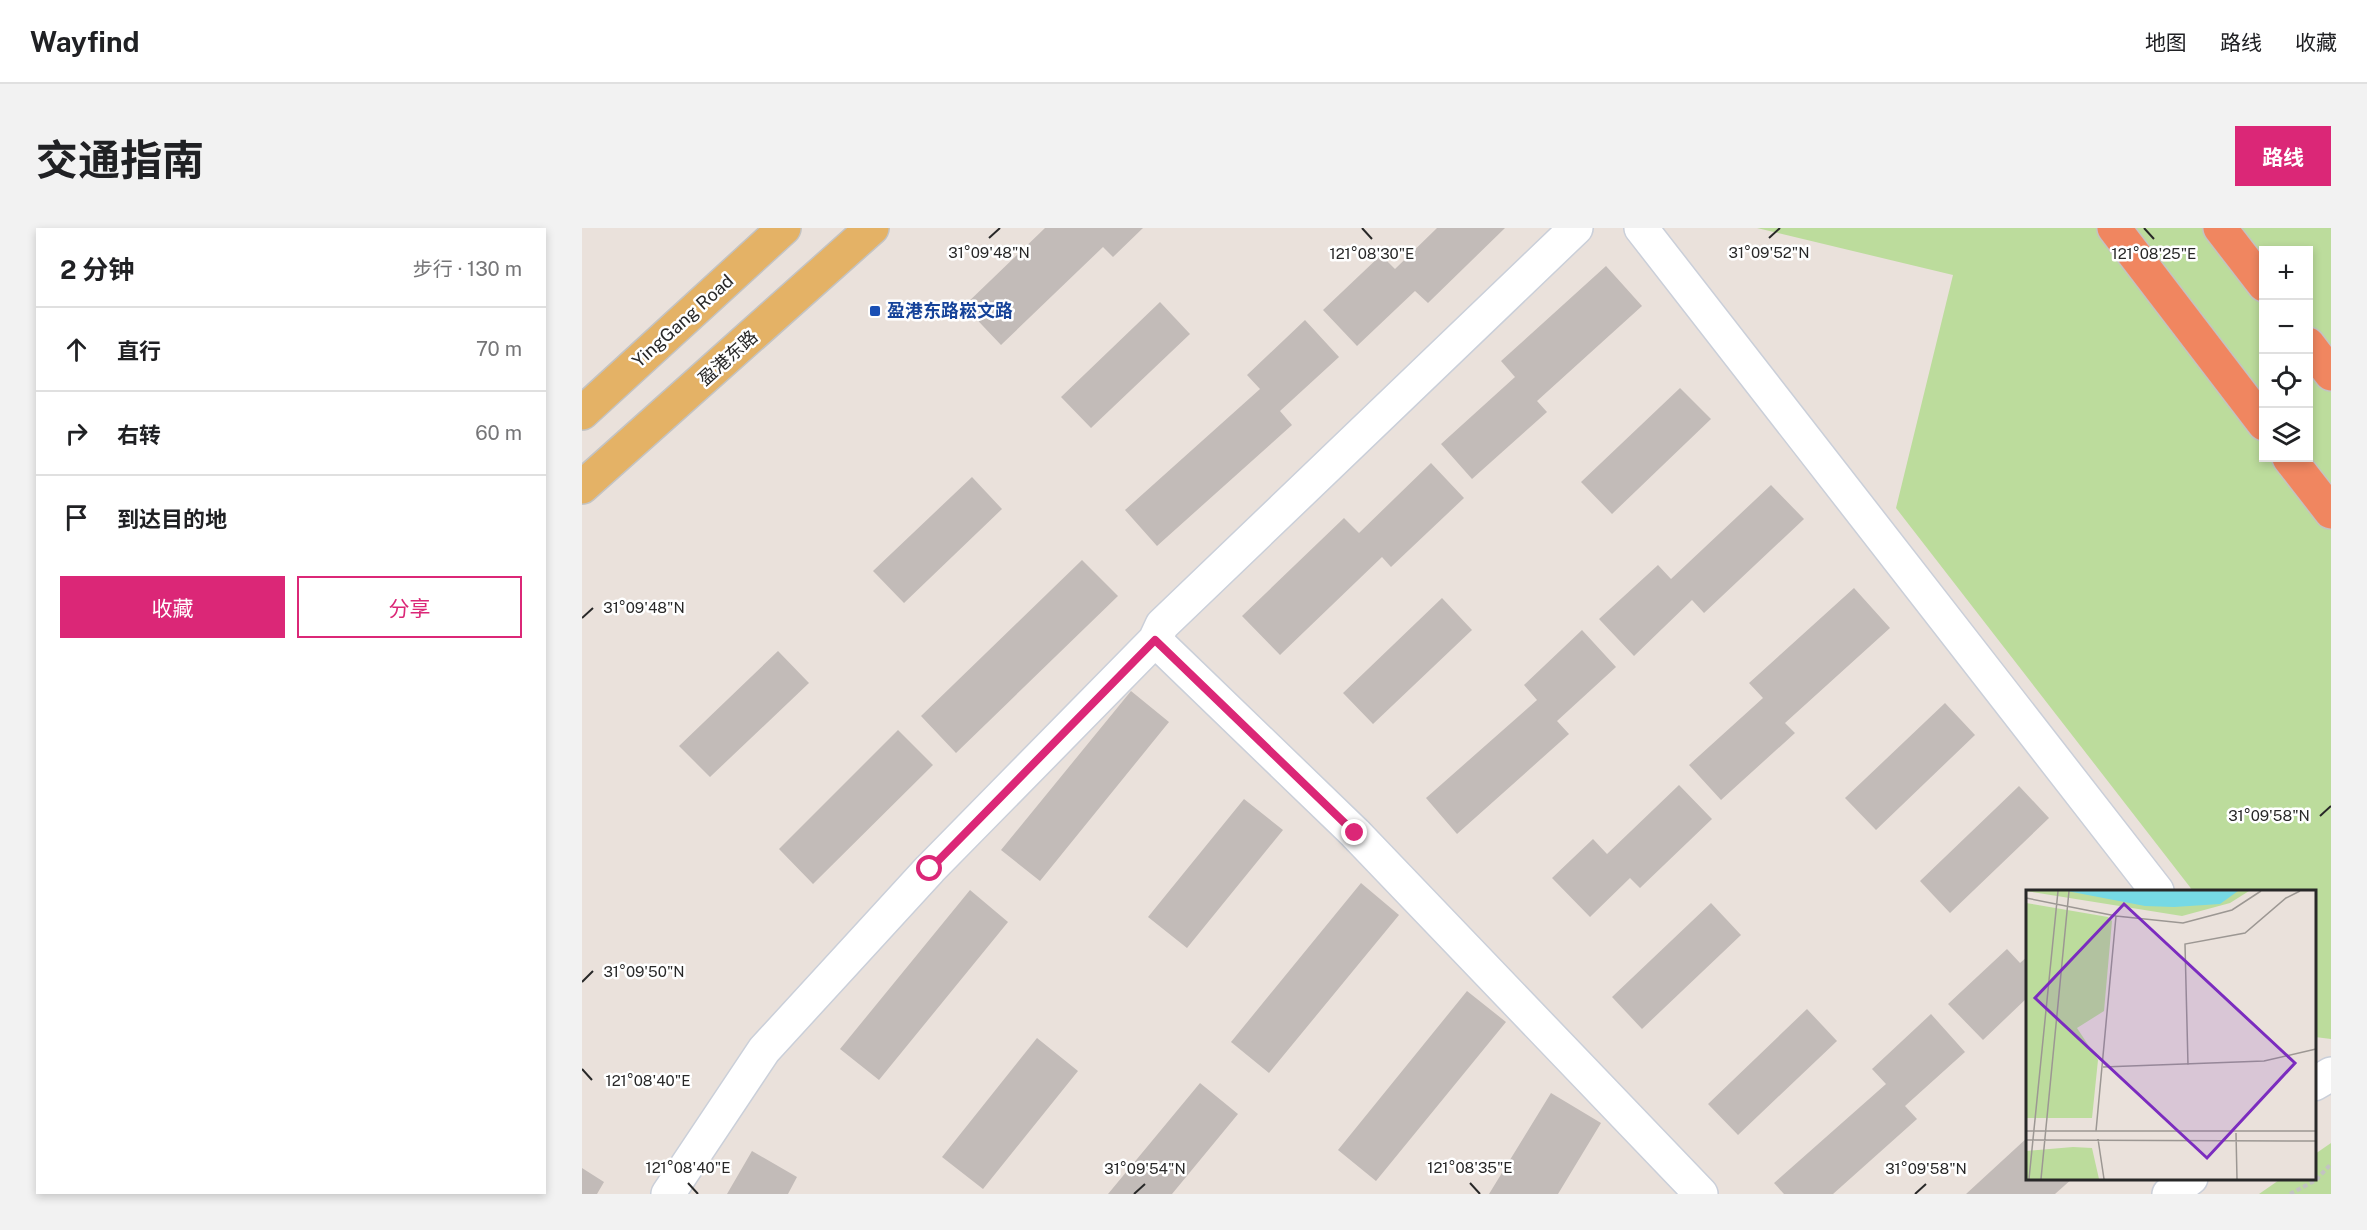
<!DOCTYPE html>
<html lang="zh">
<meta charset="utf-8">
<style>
body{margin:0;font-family:"Public Sans","Noto Sans SC",sans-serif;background:#f2f2f2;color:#202124}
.controls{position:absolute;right:18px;top:18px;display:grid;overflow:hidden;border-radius:0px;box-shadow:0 3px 9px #0003}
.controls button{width:54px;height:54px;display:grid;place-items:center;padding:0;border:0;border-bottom:2px solid #e0e0e0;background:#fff;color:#202124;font:30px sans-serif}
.stop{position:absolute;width:18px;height:18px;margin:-14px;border:4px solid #db2777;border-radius:50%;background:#fff}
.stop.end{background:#db2777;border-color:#fff;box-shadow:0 2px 6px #0008}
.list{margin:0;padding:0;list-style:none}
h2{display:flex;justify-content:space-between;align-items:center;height:78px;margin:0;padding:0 24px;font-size:26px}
h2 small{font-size:20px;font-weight:400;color:#757577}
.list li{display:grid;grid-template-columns:39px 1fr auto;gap:18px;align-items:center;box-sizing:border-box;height:84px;padding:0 24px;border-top:2px solid #e0e0e0}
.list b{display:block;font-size:22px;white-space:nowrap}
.list em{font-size:20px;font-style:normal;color:#757577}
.actions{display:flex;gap:12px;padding:18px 24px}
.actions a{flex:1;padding:14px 0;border:2px solid #db2777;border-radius:0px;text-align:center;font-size:21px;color:#db2777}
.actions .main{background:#db2777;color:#fff}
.icon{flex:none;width:33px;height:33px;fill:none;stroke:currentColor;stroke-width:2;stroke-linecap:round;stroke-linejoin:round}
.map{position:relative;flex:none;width:1749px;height:966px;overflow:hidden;border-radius:0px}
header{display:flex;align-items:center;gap:36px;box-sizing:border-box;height:84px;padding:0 30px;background:#fff;border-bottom:2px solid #e0e0e0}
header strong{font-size:28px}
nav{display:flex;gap:33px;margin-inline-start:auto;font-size:21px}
.intro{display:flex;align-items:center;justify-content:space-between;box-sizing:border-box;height:144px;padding:0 36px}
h1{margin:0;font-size:42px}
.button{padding:15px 27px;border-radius:0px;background:#db2777;color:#fff;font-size:21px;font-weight:700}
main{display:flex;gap:36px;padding:0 36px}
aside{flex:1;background:#fff;border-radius:0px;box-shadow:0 3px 9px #0003}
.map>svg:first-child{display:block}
.green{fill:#bcdc9c;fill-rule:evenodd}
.building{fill:#c2bbb8}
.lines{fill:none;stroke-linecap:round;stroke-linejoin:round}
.minor-casing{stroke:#cacfd9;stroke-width:36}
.major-casing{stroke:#c3c3c3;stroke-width:36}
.highway-casing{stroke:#c3c3c3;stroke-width:36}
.path{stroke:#c3c3c3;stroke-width:4;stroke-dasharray:4.5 3;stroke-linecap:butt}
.minor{stroke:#fff;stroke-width:33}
.major{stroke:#e4b266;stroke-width:33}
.highway{stroke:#f08660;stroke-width:33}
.route{stroke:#db2777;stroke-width:8}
.ticks{fill:none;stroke:#282828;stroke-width:2}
.transit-dot{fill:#1a4fb4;stroke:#fff;stroke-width:2}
.labels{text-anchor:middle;stroke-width:5;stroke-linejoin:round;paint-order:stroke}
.transit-label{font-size:18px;font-weight:bold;fill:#164399;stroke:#fff;text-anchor:start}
.street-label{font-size:18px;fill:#282828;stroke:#fff}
.inset-road{fill:none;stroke:#9c9793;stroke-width:1.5}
.view{fill:#7b2cbf;fill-opacity:0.15;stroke:#7b2cbf;stroke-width:3}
.inset-edge{fill:none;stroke:#282828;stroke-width:3}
.ticks-label{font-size:15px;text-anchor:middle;fill:#282828;stroke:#fff;stroke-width:5;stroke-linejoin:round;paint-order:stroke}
</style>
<header>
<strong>Wayfind</strong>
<nav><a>地图</a><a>路线</a><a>收藏</a></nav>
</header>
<div class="intro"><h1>交通指南</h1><a class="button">路线</a></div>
<main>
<aside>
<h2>2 分钟<small>步行 · 130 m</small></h2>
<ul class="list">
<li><svg class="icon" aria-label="ahead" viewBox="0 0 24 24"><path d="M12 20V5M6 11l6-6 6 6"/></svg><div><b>直行</b></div><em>70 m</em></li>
<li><svg class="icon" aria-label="right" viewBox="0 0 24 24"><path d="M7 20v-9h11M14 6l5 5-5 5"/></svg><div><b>右转</b></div><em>60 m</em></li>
<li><svg class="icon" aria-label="arrive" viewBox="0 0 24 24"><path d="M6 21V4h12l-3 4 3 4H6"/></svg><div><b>到达目的地</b></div></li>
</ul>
<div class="actions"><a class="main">收藏</a><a>分享</a></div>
</aside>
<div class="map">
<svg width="1749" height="966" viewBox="0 0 1749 966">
<rect width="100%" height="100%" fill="#eae1db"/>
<path class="green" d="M1175 0H1749V811L1733 809 1732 663H1611L1314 280 1371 47ZM1682 22H1726V230H1682Z
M1749 915V966H1677L1700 950H1732L1733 926Z"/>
<path class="building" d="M463 0H561L531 29 521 19 419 117 382 78Z
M855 0H923L846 75 833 63 775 118 741 82 799 27 813 41Z
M1024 38 1060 78 955 173 965 184 890 251 859 216 933 149 919 133Z
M578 74 608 106 509 200 479 169Z
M723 92 757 129 698 183 710 197 575 318 543 282 678 161 665 147Z
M1098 160 1129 191 1030 286 999 254Z
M849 235 882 270 809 339 800 329 698 427 660 388 762 290 777 305Z
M390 249 420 281 322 375 291 343Z
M1189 257 1222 291 1122 385 1110 372 1052 428 1017 391 1076 337 1089 351Z
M500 332 536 368 374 525 339 488Z
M1272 360 1308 400 1203 495 1213 505 1139 572 1107 537 1181 470 1167 455Z
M860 370 890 402 791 496 761 465Z
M1000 402 1034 439 975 493 987 506 875 606 844 570 955 472 942 457Z
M196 423 227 455 128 549 97 518Z
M549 463 587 494 458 653 419 622Z
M1363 475 1393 507 1294 602 1263 570Z
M316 502 351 537 231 656 197 621Z
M1097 557 1130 591 1058 660 1048 650 1008 689 970 650 1011 611 1025 626Z
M1437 558 1467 590 1368 685 1338 653Z
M662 571 701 602 605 720 566 689Z
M779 655 817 687 687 845 649 814Z
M388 662 426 694 297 852 258 821Z
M1129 675 1159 707 1060 801 1030 769Z
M1425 721 1438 735 1446 728V769L1401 812 1366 776Z
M885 763 924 794 794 953 756 922Z
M1225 781 1255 813 1156 907 1126 876Z
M1349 786 1383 824 1323 878 1335 891 1251 966H1202L1192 955 1304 856 1290 841Z
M455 810 496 843 401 961 360 929Z
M618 855 656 886 590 966H526Z
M969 865 1019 895 976 966H907Z
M1446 909V950H1491L1473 966H1384Z
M170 923 215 949 206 966H145Z
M0 940 22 954 15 966H0Z"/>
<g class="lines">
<g class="minor-casing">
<path id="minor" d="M1059 0 1575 663
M573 412 773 605 1119 966
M1732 856 1749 846
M86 966 182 822 348 641 573 412 580 397 994 0
M1587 966 1609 950"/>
</g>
<g class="major-casing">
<path id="major" d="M0 185 202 0
M0 259 290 0"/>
</g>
<g class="highway-casing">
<path id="highway" d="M1532 0 1682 196
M1638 0 1682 57
M1726 116 1749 146
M1707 230 1749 284"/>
</g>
<path class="path" d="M1708 966 1734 952 1749 936"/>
<use href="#minor" class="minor"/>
<use href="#major" class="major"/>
<use href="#highway" class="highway"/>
</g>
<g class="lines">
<path class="route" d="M348 641 573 412 773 605"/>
</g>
<path class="ticks" d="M780 0 790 11M1562 0 1572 11M407 10 418 0M1187 10 1198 0M0 390 11 380M1738 588 1749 578M0 754 11 743M0 841 10 852M106 955 116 966M888 955 898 966M552 966 563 956M1333 966 1344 956"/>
<rect class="transit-dot" x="287" y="77" width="12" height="12" rx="3"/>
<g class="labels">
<g class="transit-label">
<text x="305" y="89">盈港东路崧文路</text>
</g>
<g class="street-label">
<text transform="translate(101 93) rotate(-42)" y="6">YingGang Road</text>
<text transform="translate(146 130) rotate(-42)" y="6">盈港东路</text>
</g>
</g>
<g transform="translate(1444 662)">
<rect width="290" height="290" fill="#eae1db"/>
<path d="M0 1H223L204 13 156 26ZM0 13 82 27 86 31 78 121 51 138 72 170 66 228H0ZM47 257 66 258 73 289H0V261Z" fill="#bcdc9c"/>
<path d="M41 1H212L194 14 148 17 119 16Z" fill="#76d9e4"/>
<path class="inset-road" d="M0 8 90 26 157 33 206 20 235 1M162 175 159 54 219 43 260 8 274 1M77 177 238 171 290 159M0 241H290M70 241 90 26M210 243 211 289M72 249 78 289M0 250 290 251M3 289 32 1M15 289 43 1"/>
<path class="view" d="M98 14 269 173 181 268 9 108Z"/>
<rect width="290" height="290" class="inset-edge"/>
</g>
<g class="ticks-label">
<text x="407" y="30">31°09'48"N</text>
<text x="1187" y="30">31°09'52"N</text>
<text x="790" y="31">121°08'30"E</text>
<text x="1572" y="31">121°08'25"E</text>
<text x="62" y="385">31°09'48"N</text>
<text x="1687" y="593">31°09'58"N</text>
<text x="62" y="749">31°09'50"N</text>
<text x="66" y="858">121°08'40"E</text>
<text x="106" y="945">121°08'40"E</text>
<text x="888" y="945">121°08'35"E</text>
<text x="563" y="946">31°09'54"N</text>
<text x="1344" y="946">31°09'58"N</text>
</g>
</svg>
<div class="controls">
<button>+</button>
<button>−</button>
<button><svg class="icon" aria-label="locate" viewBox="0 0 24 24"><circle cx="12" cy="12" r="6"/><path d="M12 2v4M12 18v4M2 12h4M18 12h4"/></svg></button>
<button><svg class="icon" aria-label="layers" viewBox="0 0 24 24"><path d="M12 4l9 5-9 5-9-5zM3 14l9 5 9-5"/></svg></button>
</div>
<div class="stop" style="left:348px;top:641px"></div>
<div class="stop end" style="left:773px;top:605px"></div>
</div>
</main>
